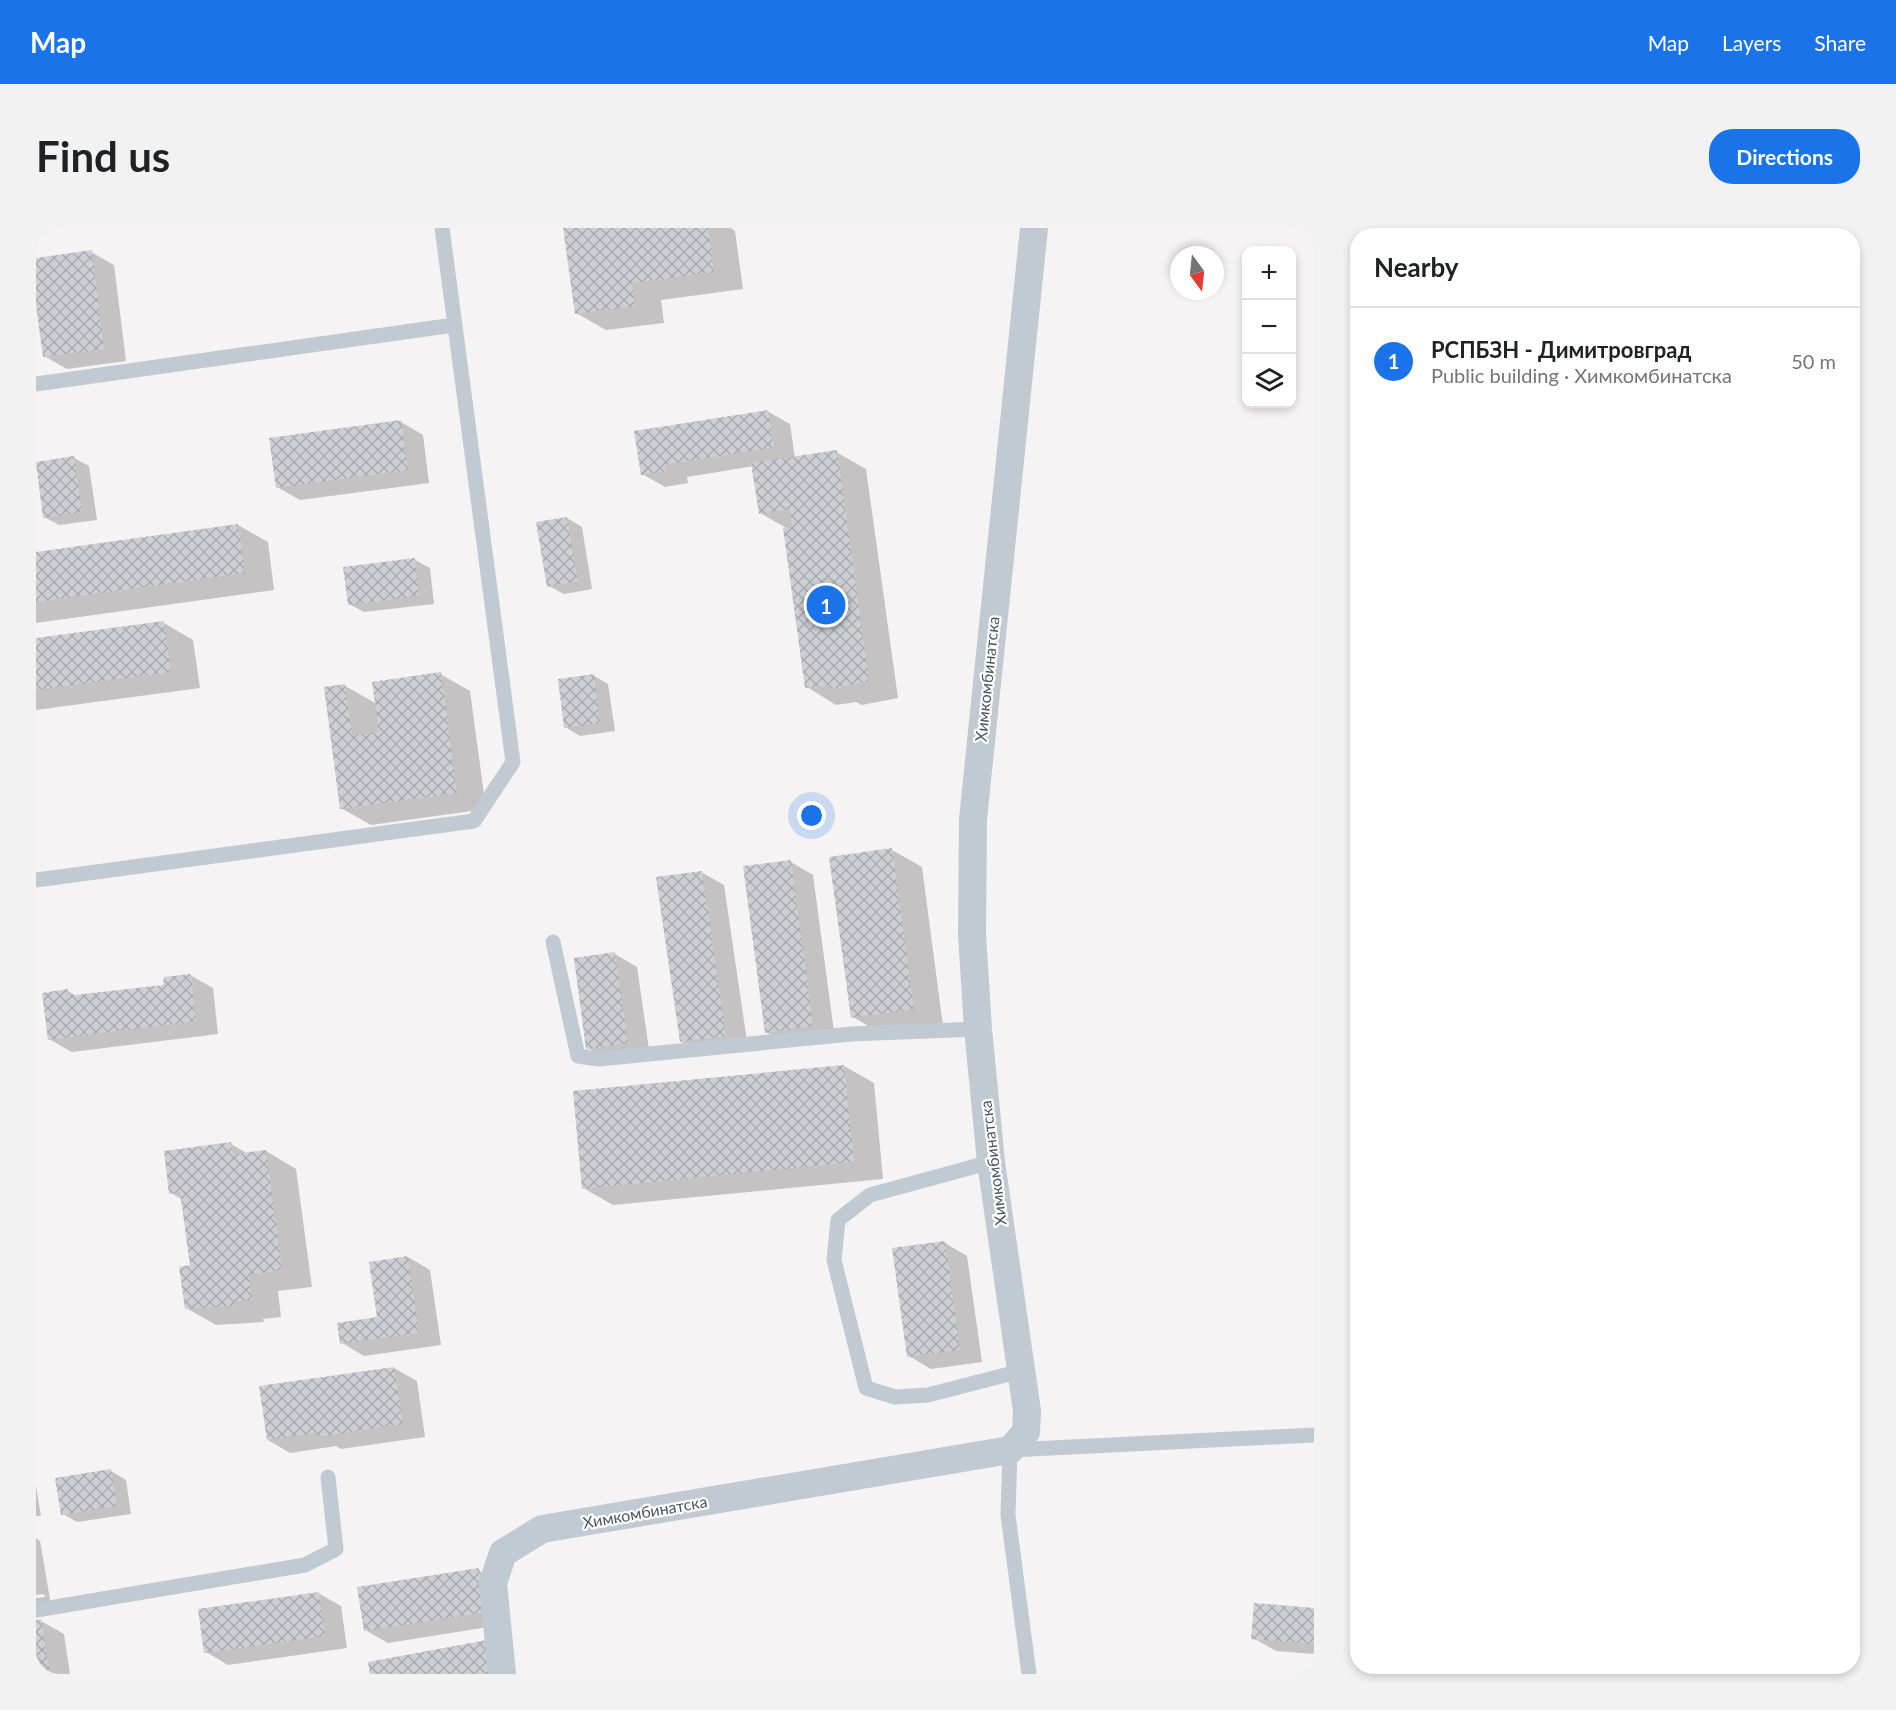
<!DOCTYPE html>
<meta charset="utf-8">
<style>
body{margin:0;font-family:Lato,sans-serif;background:#f2f2f2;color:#202124}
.controls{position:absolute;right:18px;top:18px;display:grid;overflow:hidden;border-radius:12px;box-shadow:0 3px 9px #0003}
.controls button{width:54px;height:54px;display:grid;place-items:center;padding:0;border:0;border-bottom:2px solid #e0e0e0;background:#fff;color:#202124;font:30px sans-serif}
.compass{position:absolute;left:1134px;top:18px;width:54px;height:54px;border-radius:50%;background:#fff;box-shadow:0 3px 9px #0003;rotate:165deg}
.you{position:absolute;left:776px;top:588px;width:21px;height:21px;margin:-15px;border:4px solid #fff;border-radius:50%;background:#1a73e8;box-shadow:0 0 0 9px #1a73e833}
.badge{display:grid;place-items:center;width:39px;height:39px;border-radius:50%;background:#1a73e8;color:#fff;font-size:20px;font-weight:700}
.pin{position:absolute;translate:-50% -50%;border:3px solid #fff;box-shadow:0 2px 6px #0006}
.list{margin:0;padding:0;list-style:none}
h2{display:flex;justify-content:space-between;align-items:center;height:78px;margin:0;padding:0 24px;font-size:26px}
h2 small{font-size:20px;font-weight:400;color:#757577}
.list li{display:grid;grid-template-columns:39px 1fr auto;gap:18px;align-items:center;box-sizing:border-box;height:108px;padding:0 24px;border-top:2px solid #e0e0e0}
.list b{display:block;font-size:22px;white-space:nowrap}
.list p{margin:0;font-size:20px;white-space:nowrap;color:#757577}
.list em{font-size:20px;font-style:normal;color:#757577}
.icon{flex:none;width:33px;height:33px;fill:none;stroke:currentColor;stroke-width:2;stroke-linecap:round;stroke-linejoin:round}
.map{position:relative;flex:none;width:1278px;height:1446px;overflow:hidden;border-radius:24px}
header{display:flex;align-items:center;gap:36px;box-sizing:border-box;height:84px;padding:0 30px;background:#1a73e8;color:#fff}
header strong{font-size:28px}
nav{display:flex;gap:33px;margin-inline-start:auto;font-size:21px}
.intro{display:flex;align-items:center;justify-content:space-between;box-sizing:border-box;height:144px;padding:0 36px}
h1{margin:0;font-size:42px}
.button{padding:15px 27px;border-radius:24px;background:#1a73e8;color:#fff;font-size:21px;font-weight:700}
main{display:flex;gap:36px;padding:0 36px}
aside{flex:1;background:#fff;border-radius:24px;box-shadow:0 3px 9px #0003}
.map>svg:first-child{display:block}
.shadow{fill:#0003}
.building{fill:url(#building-cross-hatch)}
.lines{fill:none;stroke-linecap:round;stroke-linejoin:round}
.lane{stroke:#c1cad2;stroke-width:15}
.street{stroke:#c1cad2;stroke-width:28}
.labels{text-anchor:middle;stroke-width:4.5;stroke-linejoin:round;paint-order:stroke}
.street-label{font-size:16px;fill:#4a5661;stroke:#fff}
</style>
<header>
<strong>Map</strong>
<nav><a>Map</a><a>Layers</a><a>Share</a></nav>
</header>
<div class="intro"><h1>Find us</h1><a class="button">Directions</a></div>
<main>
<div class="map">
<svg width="1278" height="1446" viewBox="0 0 1278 1446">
<defs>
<pattern id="building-cross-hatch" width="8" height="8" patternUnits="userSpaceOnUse" patternTransform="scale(1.5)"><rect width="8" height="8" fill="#cdcfd5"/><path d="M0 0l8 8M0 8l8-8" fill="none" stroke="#a8abb0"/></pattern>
</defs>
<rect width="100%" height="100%" fill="#f5f3f3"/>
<path class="shadow" d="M529 0H695L699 3 707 61 625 72 628 95 570 102 540 85Z
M55 24 78 37 90 133 31 141 8 128 0 65V31Z
M731 183 754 196 759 230 800 224 830 241 862 470 826 477 820 474 800 477 771 459 752 301 724 285 718 238 651 249 652 255 629 259 606 246Z
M365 194 387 207 393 255 264 272 241 259Z
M38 230 53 238 61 292 23 297 8 289Z
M531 290 546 299 556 361 528 366 513 358Z
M202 297 232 314 238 362 0 395V326Z
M379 332 394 340 398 376 328 384 313 376Z
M128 395 157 412 164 460 0 482V412Z
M404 446 434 463 450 581 335 597 305 580 309 458 341 476Z
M557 447 572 456 579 503 544 508 529 499Z
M856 622 886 639 907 798 846 806 817 789Z
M755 634 777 647 799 811 753 817 730 804Z
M665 644 688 657 712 820 668 827 646 814Z
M579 726 601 739 614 828 574 833 552 820Z
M154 747 177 760 182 806 36 824 13 811 7 766 32 763 42 769 128 758Z
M808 838 838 855 847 951 577 977 547 960Z
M195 916 212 926 230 923 260 941 276 1059 242 1063 245 1089 227 1091 228 1094 180 1097 150 1080 156 1039 147 972 135 965Z
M909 1015 931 1028 946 1134 895 1141 873 1128Z
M372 1029 394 1042 405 1117 328 1128 306 1115 343 1090Z
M358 1140 381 1153 389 1209 305 1221 300 1218 254 1225 232 1212Z
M75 1243 90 1252 95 1286 41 1294 27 1286Z
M0 1258 5 1288H0Z
M0 1310 4 1313 15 1377 0 1379V1370L9 1369 8 1366 0 1367Z
M442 1342 465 1355 471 1396 352 1415 329 1402Z
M282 1365 305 1378 311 1420 192 1437 170 1424Z
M1278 1381V1426L1240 1423 1217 1410Z
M5 1393 28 1406 34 1446H0V1394Z"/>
<path class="building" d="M527 0H672L678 44 596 55 599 78 539 86Z
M56 22 68 121 7 129 0 77V30Z
M732 182 738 219 629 237 630 243 605 247 598 203Z
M365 192 372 242 240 260 233 210Z
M801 222 833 453 795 461 794 457 769 460 747 300 756 299 754 281 723 286 715 235Z
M38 228 46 284 7 290 0 234Z
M531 289 542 353 511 359 500 294Z
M202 296 209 345 0 374V324Z
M379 330 383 368 312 377 307 339Z
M128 393 135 444 0 462V410Z
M405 444 421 565 304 581 288 459 309 456 316 507 343 504 336 454Z
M558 446 564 495 528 500 522 451Z
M856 620 878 781 815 790 793 629Z
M755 632 777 798 729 805 707 638Z
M666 643 690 808 644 814 620 649Z
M579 724 592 815 550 821 538 730Z
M155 746 160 793 12 812 6 765 32 761 30 768 127 757 128 749Z
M808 837 818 934 546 961 537 863Z
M195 914 197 926 230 922 246 1042 213 1047 216 1072 198 1074 199 1078 149 1081 143 1039 154 1037 144 964 133 966 128 923Z
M909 1013 924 1122 871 1129 856 1020Z
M372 1028 383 1105 304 1116 301 1095 341 1089 333 1034Z
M358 1139 367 1196 281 1209 280 1205 231 1212 223 1158Z
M75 1241 81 1278 25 1287 19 1250Z
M443 1340 450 1384 328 1403 321 1359Z
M283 1364 289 1408 168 1425 162 1381Z
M1218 1375 1278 1380V1416L1215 1411Z
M5 1391 14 1446H0V1392Z
M451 1412 457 1446H334L332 1434Z"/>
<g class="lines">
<path class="lane" d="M0 156 418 97
M0 652 438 593 477 534 406 0
M517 714 542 828 563 831 815 806 942 801
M955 934 834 967 802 992 798 1032 830 1160 859 1169 892 1167 985 1143
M0 1382 269 1337 300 1321 292 1249
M993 1446 972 1287 974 1222 1278 1207"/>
<path class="street" d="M466 1446 457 1355 467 1325 506 1301 974 1222 990 1204 991 1183 955 934 942 801 936 707 937 591 998 0"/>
</g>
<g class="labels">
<g class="street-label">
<text transform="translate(951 451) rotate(-84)" y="6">Химкомбинатска</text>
<text transform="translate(957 935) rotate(-97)" y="6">Химкомбинатска</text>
<text transform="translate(609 1284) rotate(-10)" y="6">Химкомбинатска</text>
</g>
</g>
</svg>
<div class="controls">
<button>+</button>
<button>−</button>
<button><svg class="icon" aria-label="layers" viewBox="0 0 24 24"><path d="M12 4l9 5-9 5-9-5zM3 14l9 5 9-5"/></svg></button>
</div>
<svg class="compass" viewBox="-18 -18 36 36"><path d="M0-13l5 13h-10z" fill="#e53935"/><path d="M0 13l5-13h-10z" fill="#757577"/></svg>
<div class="you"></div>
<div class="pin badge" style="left:790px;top:377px">1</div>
</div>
<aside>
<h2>Nearby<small></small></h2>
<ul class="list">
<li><span class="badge">1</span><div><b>РСПБЗН - Димитровград</b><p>Public building · Химкомбинатска</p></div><em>50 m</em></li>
</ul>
</aside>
</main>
